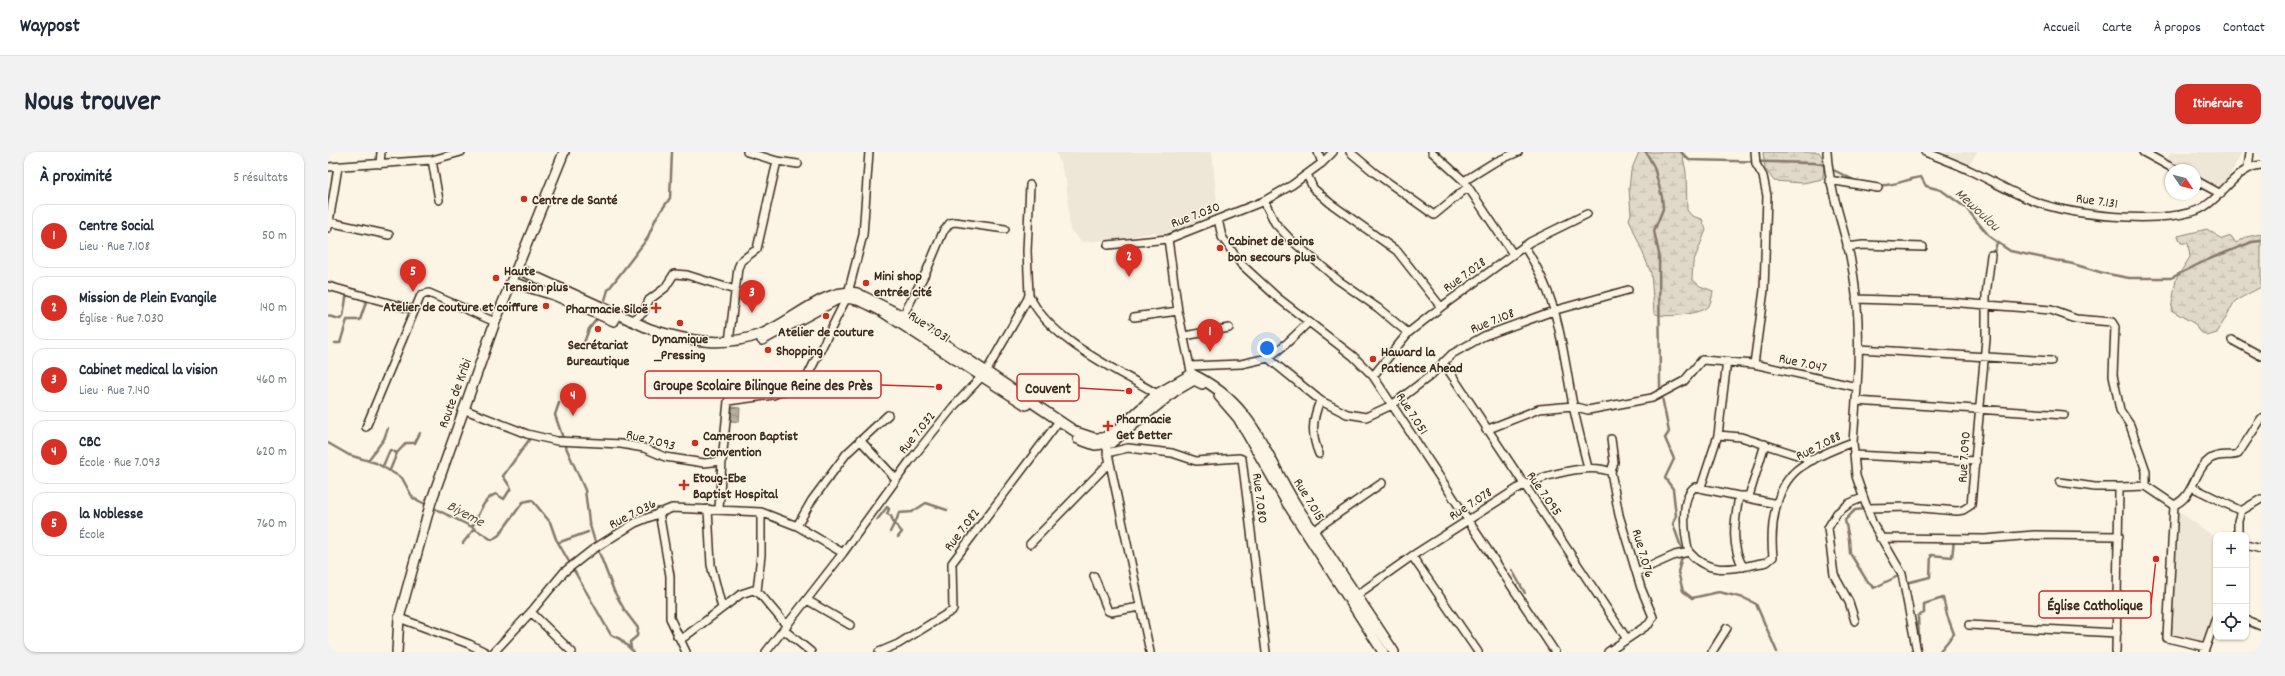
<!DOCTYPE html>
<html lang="fr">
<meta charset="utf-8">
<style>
body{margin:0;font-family:Dekko,sans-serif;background:#f2f2f3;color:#1f2937}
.controls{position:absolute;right:12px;bottom:12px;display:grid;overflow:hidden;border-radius:8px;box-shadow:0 1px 3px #0004}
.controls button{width:36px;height:36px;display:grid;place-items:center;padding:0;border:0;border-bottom:1px solid #e0e1e3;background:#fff;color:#1f2937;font:20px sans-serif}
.compass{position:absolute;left:1837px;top:12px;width:36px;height:36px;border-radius:50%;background:#fff;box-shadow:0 1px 3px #0004;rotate:125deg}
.you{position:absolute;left:939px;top:196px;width:14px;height:14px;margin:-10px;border:3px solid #fff;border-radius:50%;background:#1a73e8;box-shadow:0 0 0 6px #1a73e833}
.badge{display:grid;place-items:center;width:26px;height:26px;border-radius:50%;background:#d93025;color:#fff;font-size:13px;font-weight:700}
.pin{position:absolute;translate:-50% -33px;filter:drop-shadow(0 1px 2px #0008)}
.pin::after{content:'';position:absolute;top:21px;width:14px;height:12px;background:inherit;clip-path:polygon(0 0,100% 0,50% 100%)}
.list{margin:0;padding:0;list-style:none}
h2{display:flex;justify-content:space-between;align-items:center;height:52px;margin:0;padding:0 16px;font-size:17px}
h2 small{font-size:13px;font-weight:400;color:#747a83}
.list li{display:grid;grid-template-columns:26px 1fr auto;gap:12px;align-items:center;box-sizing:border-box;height:64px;margin:0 8px 8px;padding:0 8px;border:1px solid #e0e1e3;border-radius:12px}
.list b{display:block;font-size:15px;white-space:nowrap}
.list p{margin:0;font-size:13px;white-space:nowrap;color:#747a83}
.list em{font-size:13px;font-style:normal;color:#747a83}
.icon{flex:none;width:22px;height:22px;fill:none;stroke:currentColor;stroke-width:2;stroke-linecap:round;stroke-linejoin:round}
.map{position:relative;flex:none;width:1933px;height:500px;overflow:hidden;border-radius:12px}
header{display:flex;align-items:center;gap:24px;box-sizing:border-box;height:56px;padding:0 20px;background:#fff;border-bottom:1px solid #e0e1e3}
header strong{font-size:19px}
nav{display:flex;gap:22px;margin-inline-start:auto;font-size:14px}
.intro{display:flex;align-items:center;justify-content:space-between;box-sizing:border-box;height:96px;padding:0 24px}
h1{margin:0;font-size:28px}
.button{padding:10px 18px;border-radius:12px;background:#d93025;color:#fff;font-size:14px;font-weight:700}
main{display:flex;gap:24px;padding:0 24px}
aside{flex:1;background:#fff;border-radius:12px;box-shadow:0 1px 3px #0004}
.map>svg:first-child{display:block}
.built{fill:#eee6d6}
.wetland{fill:url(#wetland-marsh);stroke:#8e8173}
.water{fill:url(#water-ripples);stroke:#85796b}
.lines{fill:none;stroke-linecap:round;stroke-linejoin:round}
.stream{stroke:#85796b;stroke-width:2.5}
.street-casing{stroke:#3b2a1e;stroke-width:10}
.secondary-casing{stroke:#3b2a1e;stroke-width:12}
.street{stroke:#fcf5e5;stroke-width:7}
.secondary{stroke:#fcf5e5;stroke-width:9}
.poi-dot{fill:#c8321e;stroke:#fcf5e5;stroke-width:1.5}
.labels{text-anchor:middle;stroke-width:3;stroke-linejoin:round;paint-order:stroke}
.poi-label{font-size:14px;font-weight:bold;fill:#3b2a1e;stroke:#fcf5e5;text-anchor:start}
.street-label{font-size:14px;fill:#3b2a1e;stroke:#fcf5e5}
.water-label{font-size:15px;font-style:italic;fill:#605144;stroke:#fcf5e5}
.leader{fill:none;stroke:#d62828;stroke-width:1.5}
.callout-dot{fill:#d62828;stroke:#fcf5e5;stroke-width:1.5}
.callout{fill:#fcf5e5;stroke:#d62828;stroke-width:1.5}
.callout-label{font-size:15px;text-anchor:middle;font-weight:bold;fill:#3b2a1e}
</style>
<header>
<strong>Waypost</strong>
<nav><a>Accueil</a><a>Carte</a><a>À propos</a><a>Contact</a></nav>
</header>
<div class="intro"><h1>Nous trouver</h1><a class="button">Itinéraire</a></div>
<main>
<aside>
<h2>À proximité<small>5 résultats</small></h2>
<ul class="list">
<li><span class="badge">1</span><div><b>Centre Social</b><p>Lieu · Rue 7.108</p></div><em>50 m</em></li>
<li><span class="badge">2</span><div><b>Mission de Plein Evangile</b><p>Église · Rue 7.030</p></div><em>140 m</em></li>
<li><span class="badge">3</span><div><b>Cabinet medical la vision</b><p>Lieu · Rue 7.140</p></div><em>460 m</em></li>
<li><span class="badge">4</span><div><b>CBC</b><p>École · Rue 7.093</p></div><em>620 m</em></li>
<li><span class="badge">5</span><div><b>la Noblesse</b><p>École</p></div><em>760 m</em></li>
</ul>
</aside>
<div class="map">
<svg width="1933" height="500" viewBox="0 0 1933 500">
<defs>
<pattern id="wetland-marsh" width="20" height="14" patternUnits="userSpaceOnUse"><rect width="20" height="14" fill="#e0d8c8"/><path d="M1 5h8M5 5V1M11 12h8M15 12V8" fill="none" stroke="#c1baab"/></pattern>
<pattern id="water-ripples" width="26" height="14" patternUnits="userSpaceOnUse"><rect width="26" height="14" fill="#b7ad9e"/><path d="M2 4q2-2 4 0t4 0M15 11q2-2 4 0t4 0" fill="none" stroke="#968d80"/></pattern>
</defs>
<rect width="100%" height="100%" fill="#fcf5e5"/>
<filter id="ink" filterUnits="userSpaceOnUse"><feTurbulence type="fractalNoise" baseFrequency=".025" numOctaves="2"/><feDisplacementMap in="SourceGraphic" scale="8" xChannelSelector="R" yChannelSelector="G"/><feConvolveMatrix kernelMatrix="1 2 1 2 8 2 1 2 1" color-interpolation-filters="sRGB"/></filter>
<g filter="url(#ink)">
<path class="built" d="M728 0H884L889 51 868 71 830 86 828 80 784 88 754 90 742 78 738 28Z
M1615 0H1649L1641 13Z
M1843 0H1914L1897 32 1893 35 1867 22V18H1859L1839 7Z
M1846 356 1888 386V452L1874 492 1840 485Z"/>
<path class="wetland" d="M1311 0H1354L1358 20 1359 58 1364 64 1374 67 1378 78 1365 111 1364 127 1372 134 1385 139C1384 145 1384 151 1378 156 1369 162 1334 167 1326 161L1323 121 1301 67 1303 62 1301 37 1303 19Z
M1435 0H1491L1496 8 1495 27 1475 31 1446 29 1437 16Z
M1879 77 1894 87 1903 84 1908 91 1918 85 1933 82V135L1907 149 1889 181 1879 184 1870 178 1867 172 1843 158 1848 127 1862 105 1860 91H1853L1850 84Z"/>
<path class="water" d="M404 255 412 256 411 270 403 269Z"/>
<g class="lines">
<path class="stream" d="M1318 0 1326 15 1334 45 1335 57 1326 79 1331 102 1332 235 1341 280 1337 286 1346 307 1337 326 1345 337 1348 364 1345 372 1355 401 1350 420 1355 439 1364 446 1391 440 1416 446 1428 452 1449 500
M1353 0 1361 8 1486 11 1493 12 1530 30
M1550 33C1564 35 1579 27 1593 25L1598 34 1613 38 1638 56 1662 85 1682 99 1745 112 1775 121 1801 126H1843L1879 108 1924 90 1933 89
M1665 103 1669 91
M277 148 280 138 319 87 328 66 342 46 344 0
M0 164 12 167 15 165 19 140
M7 191H12L19 168H32L39 147
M254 196 261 177 268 168
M231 251 227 263 235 286
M0 291 21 303 48 311 74 326 85 346 144 375 164 388 171 383 195 350 204 348 222 370 228 387 283 483 292 487 306 500
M237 293 257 338 261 370 267 390 286 439 297 459 310 476 309 484 302 490 303 497
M41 307 56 287 60 276
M55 314 62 298 69 301
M62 318 69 301 78 291H87L92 281
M1537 357 1527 358 1517 368 1521 387 1522 401 1539 429 1546 436 1572 423
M549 368 559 355 561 357 559 362 563 364 566 372 562 380
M144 375C151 364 154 347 168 342L176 347 183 336 175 324 201 288
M570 385 574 380 567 372 571 361 584 360 598 351 619 358
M232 390 260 380
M135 391 146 377
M1184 418 1197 441
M1578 431 1602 425 1603 403 1624 405 1626 388
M1591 488 1590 464 1596 461V452L1615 446 1619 463 1626 482 1611 500"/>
<g class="street-casing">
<path id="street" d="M990 0 994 11
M1022 0 1047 21 1106 63 1140 35
M1104 0 1136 29 1185 102
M1499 0C1501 37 1514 69 1522 104 1531 146 1532 191 1529 235
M1597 0C1613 6 1629 12 1645 20 1666 30 1686 42 1708 50 1747 64 1824 71 1864 60 1892 53 1904 16 1933 13
M1815 0 1848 18
M104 8 111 48
M449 9 470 12
M52 12 53 0
M0 15 104 8 133 0
M1920 16 1922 0
M979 22 985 36 1002 51 1069 99 1113 155
M1501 28 1550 36
M1867 28 1893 42
M1136 29 1165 11 1190 0
M936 49 947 71 962 87 1010 128 1050 156 1080 181
M890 67 894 85 913 112 950 146 1025 204 1045 224 1227 500
M1 70 61 83
M0 76 10 15
M840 87 850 159 863 219
M780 93 840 87 936 49 964 33 994 11 1005 0
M1196 94C1232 148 1233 192 1245 253 1249 274 1255 295 1260 316
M1519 95 1535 93 1595 95
M0 134 86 158
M701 143C721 188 788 217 829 242
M1528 147 1620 150 1723 158 1748 167 1784 170 1787 175 1785 223 1792 258 1802 273 1818 319V334
M575 164 599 118 615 80 622 71 627 70 677 77
M806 165 850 159
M302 169 315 161 321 148 337 136 346 122 359 123 407 138
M856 184 901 176
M1904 188 1933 204
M401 190 410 116 413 109 429 97 449 9 419 0
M1532 197 1723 209
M940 206 958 192 981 170
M1399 209 1390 283 1413 285 1485 308
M1115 210 1299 487
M1426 212 1436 138 1439 44 1435 24 1428 12 1427 0
M862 214 913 212 940 206 993 249 1019 262 1038 265 1064 253 1102 224 1124 202 1156 184 1228 158 1300 138
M1045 224 1080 181 1113 155 1202 90 1259 62
M1528 249 1736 263
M135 257 199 282 229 289 293 292 316 296 337 305 376 311 394 309 400 249 445 243 469 234 479 225 519 145 535 83 541 0
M38 275 93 143 101 141 167 170
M1158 278 1211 257 1245 254 1260 258 1324 246 1356 229 1374 208 1426 212 1529 235 1525 290 1528 324 1544 370 1574 422 1589 500
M532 288 568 327
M779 297 822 500
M779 301 800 296 844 301 868 309 911 306 914 307 938 500
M991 302C983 283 984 268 992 249
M1526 303 1648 309
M1732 330 1767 335H1793
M1373 335 1390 283
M1864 335 1913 359
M1846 353C1866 345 1865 319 1882 307 1892 301 1901 305 1910 302L1933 267
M1539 356 1583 355 1629 359 1635 358 1643 353 1658 187V143L1663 103
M380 357 383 413 394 456
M391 357 394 309
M331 360 342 424V466L358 500
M469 374 484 348 519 301 560 263
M985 379 1054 331
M1910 383V369L1913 359 1933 347
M1552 386 1657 387 1706 383 1791 384
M702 392 781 311
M1918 393 1933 397
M1361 400C1357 385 1351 345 1367 335L1449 352
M1084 404 1150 500
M1415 415C1402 391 1407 369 1411 344H1421L1437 292
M1309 420 1347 403 1361 400C1382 426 1411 415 1439 410L1445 405C1442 377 1446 336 1470 317 1486 305 1506 297 1525 290
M766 424 780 459 783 460 812 455
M429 439 433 403V360
M1029 443 1084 404 1195 333C1216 324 1261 310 1283 320
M479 448 522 473
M203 460 244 500
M71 466 141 492 157 500
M1918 468 1933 474
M1527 469 1521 450 1506 423 1500 376 1509 361 1522 351 1534 346
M1641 473 1789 481
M456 478 483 500
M349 484 355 486 413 442 425 438 432 442 459 474
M166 500 203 460 236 420 264 398 307 371 344 356 433 360 469 374 515 401
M438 500 515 401 581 310 625 255 658 220 699 148 701 143 699 99 702 33
M551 500 570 492 625 458 624 411 728 273
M1280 500 1321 472 1325 465 1313 436 1291 363 1283 320 1286 310 1283 287
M1384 500 1399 476
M1788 500 1791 339 1793 335 1818 334 1846 353 1839 486 1878 495
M1876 500 1888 466"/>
</g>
<g class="secondary-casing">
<path id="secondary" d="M190 117 322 177C359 189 396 196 433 182 463 171 496 135 529 141L575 164 748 280 766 286H775L787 280 829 242 864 222C928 253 935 301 970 356 1002 405 1035 452 1066 500
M183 130 226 143 286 169
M434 188 508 148C525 143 538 151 553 159L698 253
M891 244 910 266 959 351 1055 500
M750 287 767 293 783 291 847 239 866 228 874 232
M69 500 71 466 103 350 167 170 236 0"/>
</g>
<use href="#street" class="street"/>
<use href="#secondary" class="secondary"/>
</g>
</g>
<g class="poi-dot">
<circle cx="196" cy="47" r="4"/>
<circle cx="892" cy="96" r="4"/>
<circle cx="168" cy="126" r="4"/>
<circle cx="538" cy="131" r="4"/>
<circle cx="218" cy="154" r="4"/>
<path d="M326 150h4v4h4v4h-4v4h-4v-4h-4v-4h4z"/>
<circle cx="498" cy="164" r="4"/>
<circle cx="352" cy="171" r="4"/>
<circle cx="270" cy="177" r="4"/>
<circle cx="440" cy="198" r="4"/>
<circle cx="1045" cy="207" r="4"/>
<path d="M778 268h4v4h4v4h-4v4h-4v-4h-4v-4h4z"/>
<circle cx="367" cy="291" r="4"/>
<path d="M354 327h4v4h4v4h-4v4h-4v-4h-4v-4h4z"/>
</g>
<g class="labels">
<g class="poi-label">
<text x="204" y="52">Centre de Santé</text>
<text x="900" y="93">Cabinet de soins<tspan x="900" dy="16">bon secours plus</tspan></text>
<text x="176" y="123">Haute<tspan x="176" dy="16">Tension plus</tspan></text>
<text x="546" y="128">Mini shop<tspan x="546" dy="16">entrée cité</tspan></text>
<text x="210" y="159" text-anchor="end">Atelier de couture et coiffure</text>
<text x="320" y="161" text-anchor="end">Pharmacie Siloë</text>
<text x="498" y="184" text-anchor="middle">Atelier de couture</text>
<text x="352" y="191" text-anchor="middle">Dynamique<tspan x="352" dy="16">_Pressing</tspan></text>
<text x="270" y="197" text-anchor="middle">Secrétariat<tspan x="270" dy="16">Bureautique</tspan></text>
<text x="448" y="203">Shopping</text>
<text x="1053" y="204">Haward la<tspan x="1053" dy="16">Patience Ahead</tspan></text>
<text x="788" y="271">Pharmacie<tspan x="788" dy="16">Get Better</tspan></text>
<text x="375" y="288">Cameroon Baptist<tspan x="375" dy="16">Convention</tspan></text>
<text x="365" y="330">Etoug-Ebe<tspan x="365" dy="16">Baptist Hospital</tspan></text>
</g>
<g class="street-label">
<text transform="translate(1769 48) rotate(8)" y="5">Rue 7.131</text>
<text transform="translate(867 62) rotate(-21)" y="5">Rue 7.030</text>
<text transform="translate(1136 122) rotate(-36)" y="5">Rue 7.028</text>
<text transform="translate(1164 168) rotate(-22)" y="5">Rue 7.108</text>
<text transform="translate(602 174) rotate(33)" y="5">Rue 7.031</text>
<text transform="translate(1475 210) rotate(12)" y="5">Rue 7.047</text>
<text transform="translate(126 241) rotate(-70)" y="5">Route de Kribi</text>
<text transform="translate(1085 261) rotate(57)" y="5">Rue 7.051</text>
<text transform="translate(588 280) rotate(-51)" y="5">Rue 7.032</text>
<text transform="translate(323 287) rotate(14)" y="5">Rue 7.093</text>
<text transform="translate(1490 293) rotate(-27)" y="5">Rue 7.088</text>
<text transform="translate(1635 305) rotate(-86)" y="5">Rue 7.090</text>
<text transform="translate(1217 341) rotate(55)" y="5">Rue 7.095</text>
<text transform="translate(933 346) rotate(83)" y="5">Rue 7.080</text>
<text transform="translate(982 347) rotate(59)" y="5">Rue 7.015</text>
<text transform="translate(1142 351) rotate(-33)" y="5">Rue 7.078</text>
<text transform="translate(304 361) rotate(-27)" y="5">Rue 7.036</text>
<text transform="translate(633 377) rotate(-53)" y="5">Rue 7.082</text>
<text transform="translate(1316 401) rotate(74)" y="5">Rue 7.076</text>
</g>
<g class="water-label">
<text transform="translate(1650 57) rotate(43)" y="5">Mewoulou</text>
<text transform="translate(138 361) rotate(28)" y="5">Biyeme</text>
</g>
</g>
<path class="leader" d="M611 235L553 233M801 239L751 236M1828 407L1823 452"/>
<g class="callout-dot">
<circle cx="611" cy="235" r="4"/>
<circle cx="801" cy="239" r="4"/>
<circle cx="1828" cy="407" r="4"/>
</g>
<g class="callout">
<rect x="317" y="219" width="236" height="27" rx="4"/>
<rect x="689" y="222" width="62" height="27" rx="4"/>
<rect x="1711" y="439" width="112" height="27" rx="4"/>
</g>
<g class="callout-label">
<text x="435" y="238">Groupe Scolaire Bilingue Reine des Près</text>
<text x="720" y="241">Couvent</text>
<text x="1767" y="458">Église Catholique</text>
</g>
</svg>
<div class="controls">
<button>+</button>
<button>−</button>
<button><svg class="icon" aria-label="locate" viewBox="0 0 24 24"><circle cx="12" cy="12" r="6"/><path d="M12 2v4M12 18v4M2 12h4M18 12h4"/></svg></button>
</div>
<svg class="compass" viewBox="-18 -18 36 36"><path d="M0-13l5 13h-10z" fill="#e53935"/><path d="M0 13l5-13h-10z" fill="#747a83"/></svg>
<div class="you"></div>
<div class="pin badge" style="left:882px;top:200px">1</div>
<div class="pin badge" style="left:801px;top:125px">2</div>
<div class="pin badge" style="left:424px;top:161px">3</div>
<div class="pin badge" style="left:245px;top:264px">4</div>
<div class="pin badge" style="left:85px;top:140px">5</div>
</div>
</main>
